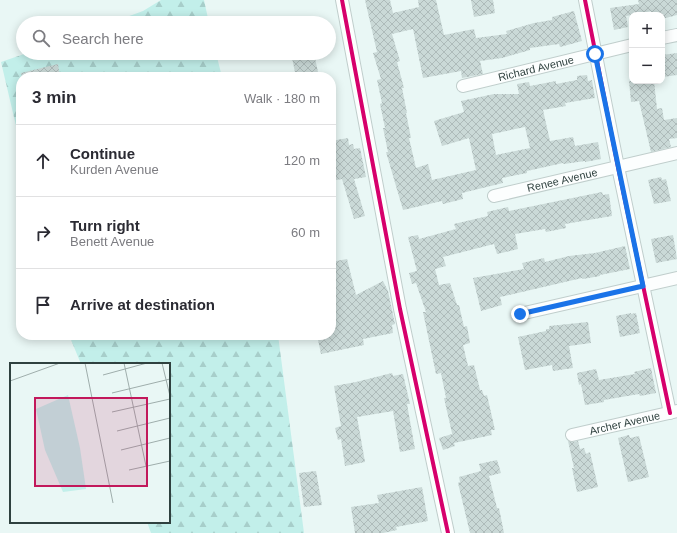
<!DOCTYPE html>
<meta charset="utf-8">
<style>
body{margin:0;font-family:Helvetica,sans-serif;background:#f2f2f3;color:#2b2b33}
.controls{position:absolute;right:12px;top:12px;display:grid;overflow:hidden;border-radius:8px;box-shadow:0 2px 10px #0003}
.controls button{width:36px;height:36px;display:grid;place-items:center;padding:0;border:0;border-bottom:1px solid #e1e1e2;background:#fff;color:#2b2b33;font:20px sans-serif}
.stop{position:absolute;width:12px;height:12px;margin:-9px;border:3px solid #1a73e8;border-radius:50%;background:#fff}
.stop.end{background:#1a73e8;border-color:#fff;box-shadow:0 1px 4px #0008}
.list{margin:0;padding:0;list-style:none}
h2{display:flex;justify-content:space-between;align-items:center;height:52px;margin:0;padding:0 16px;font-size:17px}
h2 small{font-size:13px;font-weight:400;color:#7c7c81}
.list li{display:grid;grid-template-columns:26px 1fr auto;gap:12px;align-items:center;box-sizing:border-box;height:72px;padding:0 16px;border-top:1px solid #e1e1e2}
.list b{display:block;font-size:15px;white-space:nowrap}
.list p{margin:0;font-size:13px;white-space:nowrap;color:#7c7c81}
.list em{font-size:13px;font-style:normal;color:#7c7c81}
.icon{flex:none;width:22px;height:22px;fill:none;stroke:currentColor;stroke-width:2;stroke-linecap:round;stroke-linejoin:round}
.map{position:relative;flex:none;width:677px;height:533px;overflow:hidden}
.search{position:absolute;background:#fff;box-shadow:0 2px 10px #0003;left:16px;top:16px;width:320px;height:44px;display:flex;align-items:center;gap:10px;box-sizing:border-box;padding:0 14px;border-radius:22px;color:#7c7c81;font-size:15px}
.panel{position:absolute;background:#fff;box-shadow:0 2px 10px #0003;left:16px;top:72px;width:320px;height:268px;border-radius:16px}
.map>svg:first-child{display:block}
.forest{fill:url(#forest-firs)}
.building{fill:url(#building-cross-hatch);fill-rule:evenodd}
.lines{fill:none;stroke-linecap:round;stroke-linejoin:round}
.street-casing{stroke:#c0cecc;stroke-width:14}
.street{stroke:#fcfefe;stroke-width:12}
.cycleway-casing{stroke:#fff;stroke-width:6}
.cycleway{stroke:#d6006c;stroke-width:4}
.route{stroke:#1a73e8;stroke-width:5}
.labels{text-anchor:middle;stroke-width:3;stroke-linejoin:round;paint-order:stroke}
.street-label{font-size:11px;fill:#2f413f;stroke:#fff}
.inset-road{fill:none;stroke:#9faeac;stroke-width:1}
.view{fill:#c2185b;fill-opacity:0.15;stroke:#c2185b;stroke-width:2}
.inset-edge{fill:none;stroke:#2f413f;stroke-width:2}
</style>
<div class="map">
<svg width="677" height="533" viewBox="0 0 677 533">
<defs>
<pattern id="forest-firs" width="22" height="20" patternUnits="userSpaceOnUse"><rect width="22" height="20" fill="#c2efea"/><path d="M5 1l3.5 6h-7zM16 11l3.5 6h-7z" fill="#a7ceca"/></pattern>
<pattern id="building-cross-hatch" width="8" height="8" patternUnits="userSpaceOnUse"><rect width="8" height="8" fill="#cad9d7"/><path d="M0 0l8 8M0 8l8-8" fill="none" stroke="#aebbba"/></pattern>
</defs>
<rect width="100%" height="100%" fill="#e9f7f5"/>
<path class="forest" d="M161 0H204L209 23H110L143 11Z
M27 53H216L222 77H21V147L1 62Z
M69 335H278L304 533H151L147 522H169V364H81Z"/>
<path class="building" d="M365 0H390L393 13 419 7 418 0H436L444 35 474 29 476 38 507 34 506 31 534 23 552 20V17L574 11 582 41 560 47 559 44 530 48V50L502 58 480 61 483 74 462 78 461 71 423 78 413 29 392 34 400 61 397 62 404 88H402L407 113H406L411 138H409L416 168 428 164 432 180 476 170 469 138 442 146 434 121 464 112 461 101 494 94H519L517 84 529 82 530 86 556 81V84L577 80V76L587 75 588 81 592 80 595 98 565 103 566 106 543 110 550 141 573 137 575 146 598 142 601 159 585 162V161L564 164 563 163 527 171V173L502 178 503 183 462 193 463 199 443 204 442 201 403 210 386 152H388L383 128H385L380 104 382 103 377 80 381 79 373 53 377 52ZM525 127 530 148 496 155 492 134Z
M471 0H493L495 13 474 17Z
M638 0H677V15L662 19V15H651V11L626 16 628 27 614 30 610 8 639 4Z
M291 53H314L319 77H296Z
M677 53V75L663 77 662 55Z
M58 64 60 77H22L21 73Z
M629 81H654L657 109 662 108 664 120 677 118V138L669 139 671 147 651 152 639 101 631 102Z
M348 138 349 145 353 144 354 149 360 148 366 177 354 179 365 216 354 219 342 179 331 181V141Z
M661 177 662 180 666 179 671 201 654 204 648 180Z
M602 192 603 195 609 194 612 216 565 224 566 228 546 232 545 229 515 234 518 249 497 254 494 244 443 257 446 266 435 269 439 285 450 283 457 305H459L464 327 467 326 470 343 463 345 468 366 474 365 480 390H482L484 396 487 395 495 430H491L492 435 454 443 455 446 443 450 439 438 452 434 454 442 444 398H446L441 373 436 374 423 312H426L416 283 412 284 409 273 417 271 408 237 418 235 419 239 456 229 454 224 488 216 487 212 508 207 509 211Z
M673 235 677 259 656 263 651 239Z
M625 246 630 269 600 275V276L583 279 582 278 500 297 502 305 481 311 473 278 524 269 522 263 544 258 545 262 569 256 595 253Z
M347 259 356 295 383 281 388 291 395 324 392 325 393 333 363 339 364 345 321 354 317 335H331V262Z
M631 313V314L636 313 640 333 620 337 616 316Z
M588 322 591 343 569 346 573 368 553 371 552 365 525 370 518 337 546 331V329H549V326Z
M651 368 656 393 640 396 639 394 604 400V402L585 405 581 384 579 385 577 373 596 369 599 380 635 374 634 372Z
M392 373 393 376 403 374 410 404H407L415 449 400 452 393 411 357 417 365 462 345 466 341 439 338 440 335 428 341 426 334 386 356 382Z
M629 435 630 438 639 436 649 477 628 482 618 438Z
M568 441 573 442 578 441 580 449 584 448 586 454 590 452 598 487 577 492 572 468H574Z
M497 460 501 473 489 476 497 508H499L504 533H470L458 483 460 482 459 477 481 471 479 464Z
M316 471 322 505 304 507 299 473Z
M422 487 428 521 396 527 397 530 383 533H355L351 507 379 503 377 495Z"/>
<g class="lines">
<g class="street-casing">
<g id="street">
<path d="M342 0 400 309 448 533"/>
<path d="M585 0 618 167 670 413"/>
<path d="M662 38 677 35"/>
<path id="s1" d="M463 86 632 45"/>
<path id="s2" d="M494 196 677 153"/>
<path d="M520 314 677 278"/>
<path id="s3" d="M572 435 677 411"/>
</g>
</g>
<use href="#street" class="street"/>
<g class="cycleway-casing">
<path id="cycleway" d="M342 0 400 309 448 533
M585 0 618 167 670 413"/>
</g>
<use href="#cycleway" class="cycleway"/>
</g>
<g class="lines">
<path class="route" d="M520 314 643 286 595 54"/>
</g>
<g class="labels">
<g class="street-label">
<text dy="4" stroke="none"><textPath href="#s1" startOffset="75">Richard Avenue</textPath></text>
<text dy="4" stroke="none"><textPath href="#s2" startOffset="70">Renee Avenue</textPath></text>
<text dy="4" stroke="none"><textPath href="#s3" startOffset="54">Archer Avenue</textPath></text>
</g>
</g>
<g transform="translate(10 363)">
<rect width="160" height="160" fill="#e9f7f5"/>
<path d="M58 32 70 85 76 126 53 129 35 87 26 46Z" fill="#c2efea"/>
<path class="inset-road" d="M75 0 103 140M114 0 136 103M152 0 160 33M93 12 137 0M0 18 50 0M102 30 160 16M102 49 160 36M107 68 160 55M111 87 160 75M119 107 160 98"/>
<path class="view" d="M25 35H137V123H25Z"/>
<rect width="160" height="160" class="inset-edge"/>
</g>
</svg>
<div class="controls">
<button>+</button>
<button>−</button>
</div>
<div class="stop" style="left:595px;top:54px"></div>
<div class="stop end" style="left:520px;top:314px"></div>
<div class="search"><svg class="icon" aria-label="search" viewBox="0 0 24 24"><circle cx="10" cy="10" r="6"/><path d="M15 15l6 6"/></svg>Search here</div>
<section class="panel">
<h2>3 min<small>Walk · 180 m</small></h2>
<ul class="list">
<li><svg class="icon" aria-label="ahead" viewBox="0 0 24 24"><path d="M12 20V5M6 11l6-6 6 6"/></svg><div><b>Continue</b><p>Kurden Avenue</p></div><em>120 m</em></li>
<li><svg class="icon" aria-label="right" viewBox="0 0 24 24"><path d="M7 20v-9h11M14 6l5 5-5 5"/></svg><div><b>Turn right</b><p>Benett Avenue</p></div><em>60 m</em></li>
<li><svg class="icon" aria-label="arrive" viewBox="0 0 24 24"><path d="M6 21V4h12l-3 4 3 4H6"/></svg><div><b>Arrive at destination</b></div></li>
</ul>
</section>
</div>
